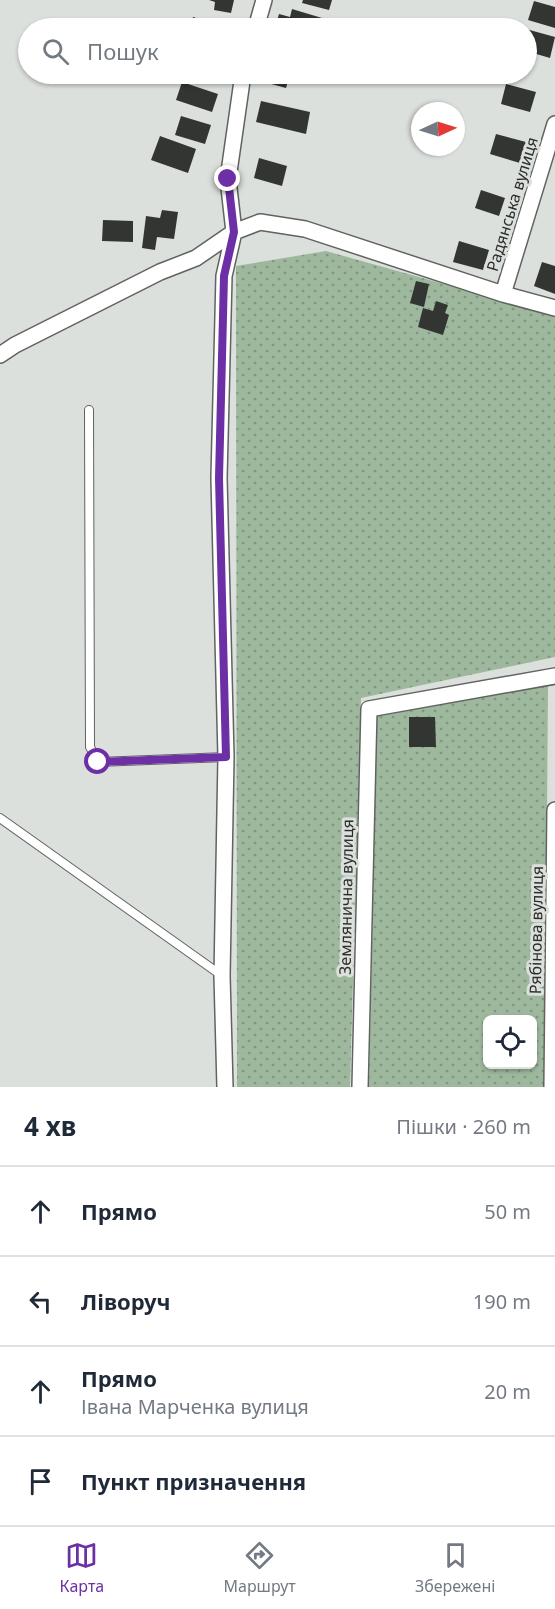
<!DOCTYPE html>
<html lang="uk">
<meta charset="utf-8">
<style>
body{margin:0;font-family:"Noto Sans",sans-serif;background:#f6f6f7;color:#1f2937}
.controls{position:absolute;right:18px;bottom:18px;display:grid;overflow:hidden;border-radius:9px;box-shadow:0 2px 4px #0004}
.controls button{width:54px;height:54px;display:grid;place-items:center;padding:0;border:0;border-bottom:2px solid #e0e1e3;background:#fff;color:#1f2937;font:30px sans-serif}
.compass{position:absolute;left:411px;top:102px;width:54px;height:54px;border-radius:50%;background:#fff;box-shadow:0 2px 4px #0004;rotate:86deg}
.stop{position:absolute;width:18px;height:18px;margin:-14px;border:4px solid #6d2fa5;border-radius:50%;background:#fff}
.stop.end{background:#6d2fa5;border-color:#fff;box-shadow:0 2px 6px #0008}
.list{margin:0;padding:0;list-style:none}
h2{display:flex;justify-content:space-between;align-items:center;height:78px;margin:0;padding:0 24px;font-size:26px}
h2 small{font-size:20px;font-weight:400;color:#747a83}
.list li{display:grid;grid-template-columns:39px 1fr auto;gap:18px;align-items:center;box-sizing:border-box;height:90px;padding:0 24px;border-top:2px solid #e0e1e3}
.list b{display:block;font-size:22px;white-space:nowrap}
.list p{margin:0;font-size:20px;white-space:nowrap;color:#747a83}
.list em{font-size:20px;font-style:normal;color:#747a83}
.icon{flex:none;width:33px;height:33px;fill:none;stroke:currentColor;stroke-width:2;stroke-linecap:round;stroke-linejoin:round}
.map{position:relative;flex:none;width:555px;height:1087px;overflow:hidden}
.search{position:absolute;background:#fff;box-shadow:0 2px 4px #0004;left:18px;right:18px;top:18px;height:66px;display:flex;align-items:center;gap:15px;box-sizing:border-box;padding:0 21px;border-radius:33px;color:#747a83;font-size:22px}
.sheet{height:438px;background:#fff}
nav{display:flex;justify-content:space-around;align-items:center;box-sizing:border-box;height:84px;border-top:2px solid #e0e1e3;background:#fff;font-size:16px;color:#747a83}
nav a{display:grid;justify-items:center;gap:3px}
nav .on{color:#6d2fa5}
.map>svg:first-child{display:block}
.grass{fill:url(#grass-dots);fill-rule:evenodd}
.building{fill:#323532}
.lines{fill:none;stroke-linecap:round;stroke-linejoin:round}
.lane-casing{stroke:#606360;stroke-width:10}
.street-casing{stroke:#606360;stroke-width:18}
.lane{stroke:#fff;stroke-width:8}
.street{stroke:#fff;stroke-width:15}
.route{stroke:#6d2fa5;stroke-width:8}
.labels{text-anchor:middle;stroke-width:6;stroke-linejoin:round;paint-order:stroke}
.street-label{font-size:16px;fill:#2b2d2b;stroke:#dce0dc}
</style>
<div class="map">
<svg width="555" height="1087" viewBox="0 0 555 1087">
<defs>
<pattern id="grass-dots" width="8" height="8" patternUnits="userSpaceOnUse" patternTransform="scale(1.5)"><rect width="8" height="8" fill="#9db89d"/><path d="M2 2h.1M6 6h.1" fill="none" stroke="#809680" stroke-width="1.8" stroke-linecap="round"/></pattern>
</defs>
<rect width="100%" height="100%" fill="#dce0dc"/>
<path class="grass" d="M326 251 555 315V657L361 698 350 1087H237L236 266Z
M548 684 545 1087H369L377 715ZM488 1020H532V1064H488Z"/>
<path class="building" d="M209 0H234L231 13 214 10 215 2Z
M303 0H332L329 10 302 3Z
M534 1 555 7V28L528 20Z
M292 9 322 18 319 28H275L279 14 290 17Z
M193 17 228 28H189Z
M526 29 555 37 550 58 526 51Z
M266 74H290L286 88 264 82Z
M182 82 218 94 212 112 176 100Z
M506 84 536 92 530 112 501 104Z
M261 101 310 112 306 134 256 122Z
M181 116 211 125 205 144 175 135Z
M496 134 526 142 520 163 490 154Z
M160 136 196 149 188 173 151 160Z
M259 158 287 166 282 186 254 178Z
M481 190 505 198 499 216 475 208Z
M162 210 178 212 174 239 157 237 155 250 142 248 146 216 160 218Z
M103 220 133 221V242L102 241Z
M459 241 489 250 483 270 453 262Z
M542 262 555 266V294L534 286Z
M416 281 429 284 424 307 410 303Z
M436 301 448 305 445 313 449 315 443 335 418 327 423 308 433 311Z
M409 717H435L436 747H409Z"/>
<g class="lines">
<g class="lane-casing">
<path id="lane" d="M89 410 90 747 98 762 226 757
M0 818 221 975"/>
</g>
<g class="street-casing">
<path id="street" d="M256 28 264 0
M503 294 555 124
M0 355 15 345 160 272 196 258 234 232 260 222 305 229 503 294 555 308
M225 1087 222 976 226 757 219 478 224 276 234 232 228 179 243 74
M360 1087 369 709 555 676
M552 1087 555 810"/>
</g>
<use href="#lane" class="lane"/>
<use href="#street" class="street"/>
</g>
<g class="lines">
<path class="route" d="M98 762 226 757 219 478 224 276 234 232 228 179"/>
</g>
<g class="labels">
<g class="street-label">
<text transform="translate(512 204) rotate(-73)" y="6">Радянська вулиця</text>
<text transform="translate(346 897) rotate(-89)" y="6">Землянична вулиця</text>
<text transform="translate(536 930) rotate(-89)" y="6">Рябінова вулиця</text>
</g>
</g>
</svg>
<div class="controls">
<button><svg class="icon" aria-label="locate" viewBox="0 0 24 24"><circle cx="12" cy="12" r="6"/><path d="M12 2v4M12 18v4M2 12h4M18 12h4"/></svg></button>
</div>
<svg class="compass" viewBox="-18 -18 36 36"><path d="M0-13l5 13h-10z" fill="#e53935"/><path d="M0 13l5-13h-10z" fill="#747a83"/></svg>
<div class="stop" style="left:98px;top:762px"></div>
<div class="stop end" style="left:228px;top:179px"></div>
<div class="search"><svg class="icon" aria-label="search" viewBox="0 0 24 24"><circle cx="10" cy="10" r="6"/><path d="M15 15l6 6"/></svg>Пошук</div>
</div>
<section class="sheet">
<h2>4 хв<small>Пішки · 260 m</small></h2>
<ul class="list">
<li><svg class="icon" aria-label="ahead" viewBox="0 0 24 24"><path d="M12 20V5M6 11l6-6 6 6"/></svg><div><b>Прямо</b></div><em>50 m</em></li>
<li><svg class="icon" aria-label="left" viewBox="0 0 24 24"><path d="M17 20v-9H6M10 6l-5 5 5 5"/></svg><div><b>Ліворуч</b></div><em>190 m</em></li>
<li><svg class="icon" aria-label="ahead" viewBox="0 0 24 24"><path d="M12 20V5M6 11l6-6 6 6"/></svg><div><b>Прямо</b><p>Івана Марченка вулиця</p></div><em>20 m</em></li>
<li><svg class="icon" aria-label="arrive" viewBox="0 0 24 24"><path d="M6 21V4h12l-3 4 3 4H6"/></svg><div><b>Пункт призначення</b></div></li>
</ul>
</section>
<nav>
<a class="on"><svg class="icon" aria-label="map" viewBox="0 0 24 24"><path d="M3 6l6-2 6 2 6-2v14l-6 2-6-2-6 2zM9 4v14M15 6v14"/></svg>Карта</a>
<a><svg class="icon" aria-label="directions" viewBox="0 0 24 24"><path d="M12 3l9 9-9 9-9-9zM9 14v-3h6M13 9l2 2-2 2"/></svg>Маршрут</a>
<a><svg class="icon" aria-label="saved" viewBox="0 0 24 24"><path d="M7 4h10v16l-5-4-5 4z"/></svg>Збережені</a>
</nav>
